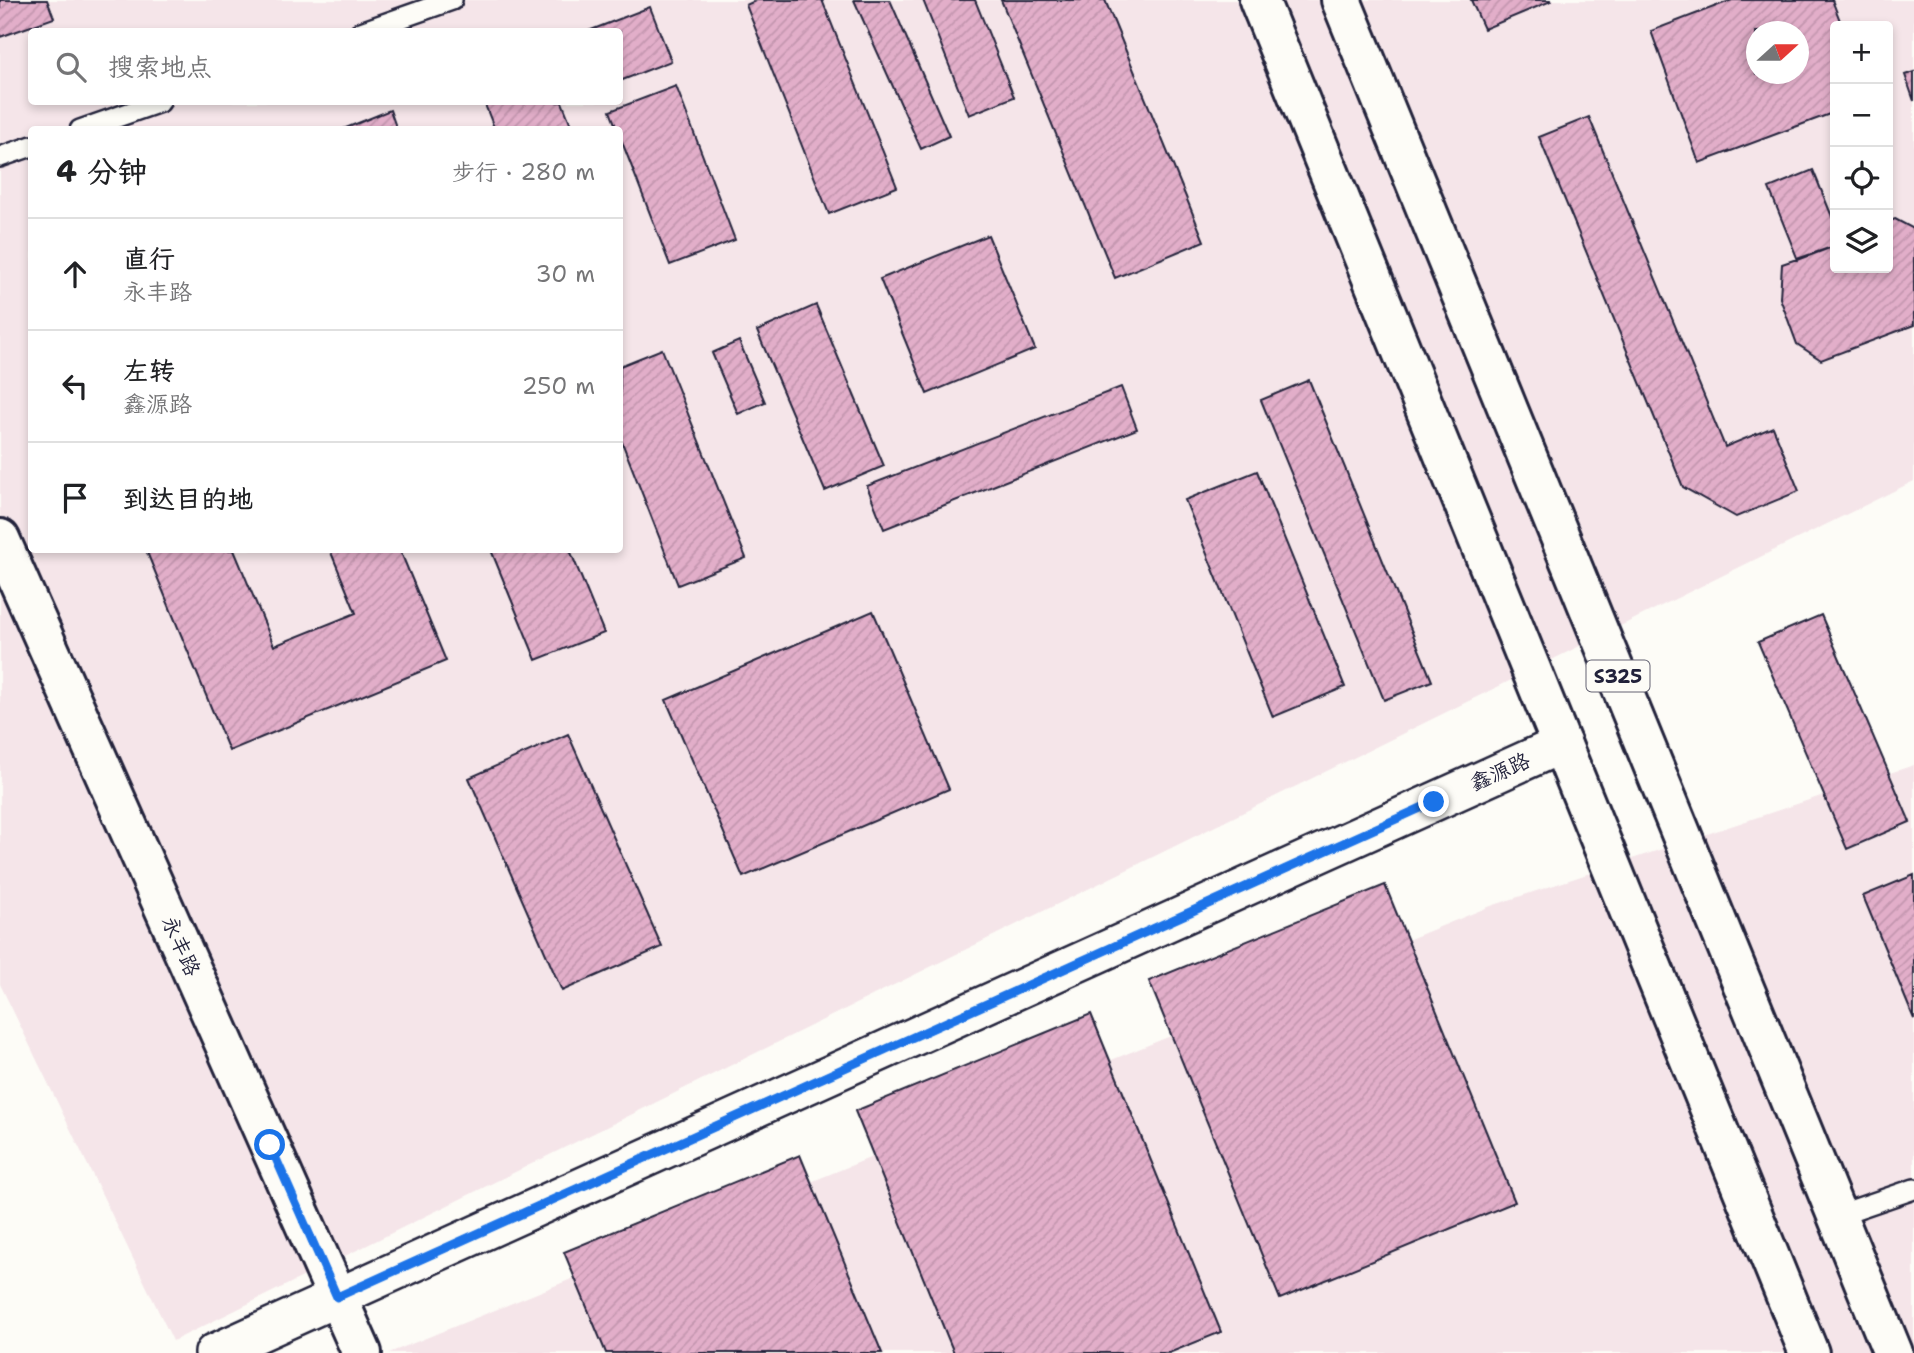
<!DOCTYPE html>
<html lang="zh">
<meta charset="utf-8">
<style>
body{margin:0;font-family:"Shantell Sans","LXGW WenKai TC",sans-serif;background:#f6f6f6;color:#202124}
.controls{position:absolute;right:21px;top:21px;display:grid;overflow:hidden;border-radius:7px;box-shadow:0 4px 10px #0003}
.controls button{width:63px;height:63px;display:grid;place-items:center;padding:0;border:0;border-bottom:2px solid #e0e0e0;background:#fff;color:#202124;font:35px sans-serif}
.compass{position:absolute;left:1746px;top:21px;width:63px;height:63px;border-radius:50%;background:#fff;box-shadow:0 4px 10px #0003;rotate:69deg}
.stop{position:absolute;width:21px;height:21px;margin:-16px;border:5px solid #1a73e8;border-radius:50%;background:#fff}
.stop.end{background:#1a73e8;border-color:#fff;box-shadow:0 2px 7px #0008}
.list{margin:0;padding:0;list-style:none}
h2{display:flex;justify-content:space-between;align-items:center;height:91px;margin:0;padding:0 28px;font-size:30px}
h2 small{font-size:23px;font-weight:400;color:#757577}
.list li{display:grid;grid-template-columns:46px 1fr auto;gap:21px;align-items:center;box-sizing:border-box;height:112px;padding:0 28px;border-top:2px solid #e0e0e0}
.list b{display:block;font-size:26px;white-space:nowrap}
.list p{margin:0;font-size:23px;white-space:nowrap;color:#757577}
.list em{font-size:23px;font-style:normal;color:#757577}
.icon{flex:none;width:38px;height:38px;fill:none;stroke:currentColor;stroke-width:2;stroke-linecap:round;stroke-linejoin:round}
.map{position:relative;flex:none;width:1914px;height:1353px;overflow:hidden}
.search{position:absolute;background:#fff;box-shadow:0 4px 10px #0003;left:28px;top:28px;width:595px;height:77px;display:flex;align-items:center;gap:18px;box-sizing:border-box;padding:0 24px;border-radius:7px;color:#757577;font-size:26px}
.panel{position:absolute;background:#fff;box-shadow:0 4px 10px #0003;left:28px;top:126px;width:595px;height:427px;border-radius:7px}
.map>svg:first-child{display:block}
.built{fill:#f5e5e9;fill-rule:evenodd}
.building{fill:url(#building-hatch);stroke:#22223b;stroke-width:2;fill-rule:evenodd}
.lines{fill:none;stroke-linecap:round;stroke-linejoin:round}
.service-casing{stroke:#22223b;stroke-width:24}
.minor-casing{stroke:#22223b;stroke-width:42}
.tertiary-casing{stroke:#22223b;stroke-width:44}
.primary-casing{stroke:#22223b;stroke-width:44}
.service{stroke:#fdfcf7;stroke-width:19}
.minor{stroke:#fdfcf7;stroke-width:37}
.tertiary{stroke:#fdfcf7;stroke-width:38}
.primary{stroke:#fdfcf7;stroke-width:38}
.route{stroke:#1a73e8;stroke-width:9}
.labels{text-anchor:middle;stroke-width:5;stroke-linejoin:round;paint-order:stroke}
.shield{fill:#fdfcf7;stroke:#646373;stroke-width:2}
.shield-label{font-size:19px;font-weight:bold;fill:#22223b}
.street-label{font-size:21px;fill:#22223b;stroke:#fdfcf7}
</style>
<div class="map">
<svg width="1914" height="1353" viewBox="0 0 1914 1353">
<defs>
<pattern id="building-hatch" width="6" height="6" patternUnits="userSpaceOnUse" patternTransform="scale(1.75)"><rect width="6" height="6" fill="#e2aec9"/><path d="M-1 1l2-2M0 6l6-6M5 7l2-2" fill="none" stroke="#c295ae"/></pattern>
</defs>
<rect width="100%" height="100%" fill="#fdfcf7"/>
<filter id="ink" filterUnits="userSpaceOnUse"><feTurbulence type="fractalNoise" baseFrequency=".0143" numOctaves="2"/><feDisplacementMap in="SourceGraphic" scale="14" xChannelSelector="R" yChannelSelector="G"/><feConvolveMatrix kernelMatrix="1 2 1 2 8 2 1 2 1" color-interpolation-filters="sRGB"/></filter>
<g filter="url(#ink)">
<path class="built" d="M0 0H1914V481L173 1341 0 984ZM1835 26H1888V268H1835ZM32 32H620V102H32ZM1756 32H1798V74H1756ZM32 130H620V550H32Z
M1914 765V1353H389L1491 906Z"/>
<path class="building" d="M0 0H47L54 18 0 37Z
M757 0H822L897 187 829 214 746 5Z
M854 0H890L949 136 921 149Z
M923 0H975L1014 97 969 115Z
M1001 0H1105L1204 241 1115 278Z
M1471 0H1550L1551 1 1484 29Z
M1732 0H1832L1842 26H1835V112L1699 163 1651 31ZM1756 32H1798V74H1756Z
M650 7 671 61 620 81V32H586Z
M1914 72V101L1905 75Z
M676 86 735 240 670 265 610 111Z
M484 102H562L573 130H495Z
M390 110 397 130H341Z
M1589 117 1725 447 1773 427 1799 491 1736 517 1683 487 1539 137Z
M1813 170 1835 224V246L1798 260 1769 188Z
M1895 219 1914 229V325L1821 360 1797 344 1780 298 1782 264 1835 246V268H1888V222Z
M988 235 1035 349 927 394 880 279Z
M816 305 884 466 825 491 757 331Z
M739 341 765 402 738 414 712 353Z
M662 349 746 558 678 585 620 437V366Z
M1309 380 1432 681 1384 700 1261 400Z
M1121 387 1137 429 884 529 867 486Z
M1257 471 1345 687 1273 717 1185 500Z
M146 550H234L274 646 356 613 330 550H400L446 661 229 751Z
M491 550H570L604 633 536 660Z
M873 611 949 789 743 877 666 700Z
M1821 615 1910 822 1847 849 1758 642Z
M568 734 662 947 562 991 469 778Z
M1914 875V1019L1863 896Z
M1385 885 1515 1202 1280 1299 1149 981Z
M1091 1014 1221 1332 1169 1353H954L855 1111Z
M800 1155 882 1353H606L564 1252Z"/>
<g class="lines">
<g class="service-casing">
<path id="service" d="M361 32 452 0
M80 130 160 102
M0 157 32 146
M1838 1215 1914 1189"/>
</g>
<g class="minor-casing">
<path id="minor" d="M214 1353 1562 744"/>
</g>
<g class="tertiary-casing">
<path id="tertiary" d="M0 539 362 1353"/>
</g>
<g class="primary-casing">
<path id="primary" d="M1259 0 1809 1353
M1341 0 1893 1353"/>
</g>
<use href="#service" class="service"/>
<use href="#minor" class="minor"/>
<use href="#tertiary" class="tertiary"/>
<use href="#primary" class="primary"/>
</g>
</g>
<g class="lines" filter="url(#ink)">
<path class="route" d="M270 1145 337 1297 1434 802"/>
</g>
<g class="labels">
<rect class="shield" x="1586.5" y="660.5" width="63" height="31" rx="5"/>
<g class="shield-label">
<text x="1618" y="683">S325</text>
</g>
<g class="street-label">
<text transform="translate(1500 772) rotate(-24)" y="7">鑫源路</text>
<text transform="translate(181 946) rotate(66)" y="7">永丰路</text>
</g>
</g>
</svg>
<div class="controls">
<button>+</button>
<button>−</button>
<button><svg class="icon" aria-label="locate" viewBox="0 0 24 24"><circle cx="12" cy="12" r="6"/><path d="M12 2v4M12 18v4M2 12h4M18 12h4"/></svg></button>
<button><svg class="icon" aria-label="layers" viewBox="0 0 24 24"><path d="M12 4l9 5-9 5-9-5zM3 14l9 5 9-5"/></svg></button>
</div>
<svg class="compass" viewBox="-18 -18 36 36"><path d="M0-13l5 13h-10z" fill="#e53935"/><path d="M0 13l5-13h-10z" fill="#757577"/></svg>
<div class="stop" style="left:270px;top:1145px"></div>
<div class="stop end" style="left:1434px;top:802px"></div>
<div class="search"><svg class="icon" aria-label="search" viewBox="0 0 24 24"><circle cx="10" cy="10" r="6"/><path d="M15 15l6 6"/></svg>搜索地点</div>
<section class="panel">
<h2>4 分钟<small>步行 · 280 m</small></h2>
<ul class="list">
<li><svg class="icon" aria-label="ahead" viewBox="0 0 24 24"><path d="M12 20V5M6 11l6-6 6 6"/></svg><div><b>直行</b><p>永丰路</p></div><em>30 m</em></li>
<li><svg class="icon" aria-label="left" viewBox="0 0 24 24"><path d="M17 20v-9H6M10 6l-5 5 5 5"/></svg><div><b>左转</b><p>鑫源路</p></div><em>250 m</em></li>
<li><svg class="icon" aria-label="arrive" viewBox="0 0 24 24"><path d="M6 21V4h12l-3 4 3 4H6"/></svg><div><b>到达目的地</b></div></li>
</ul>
</section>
</div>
